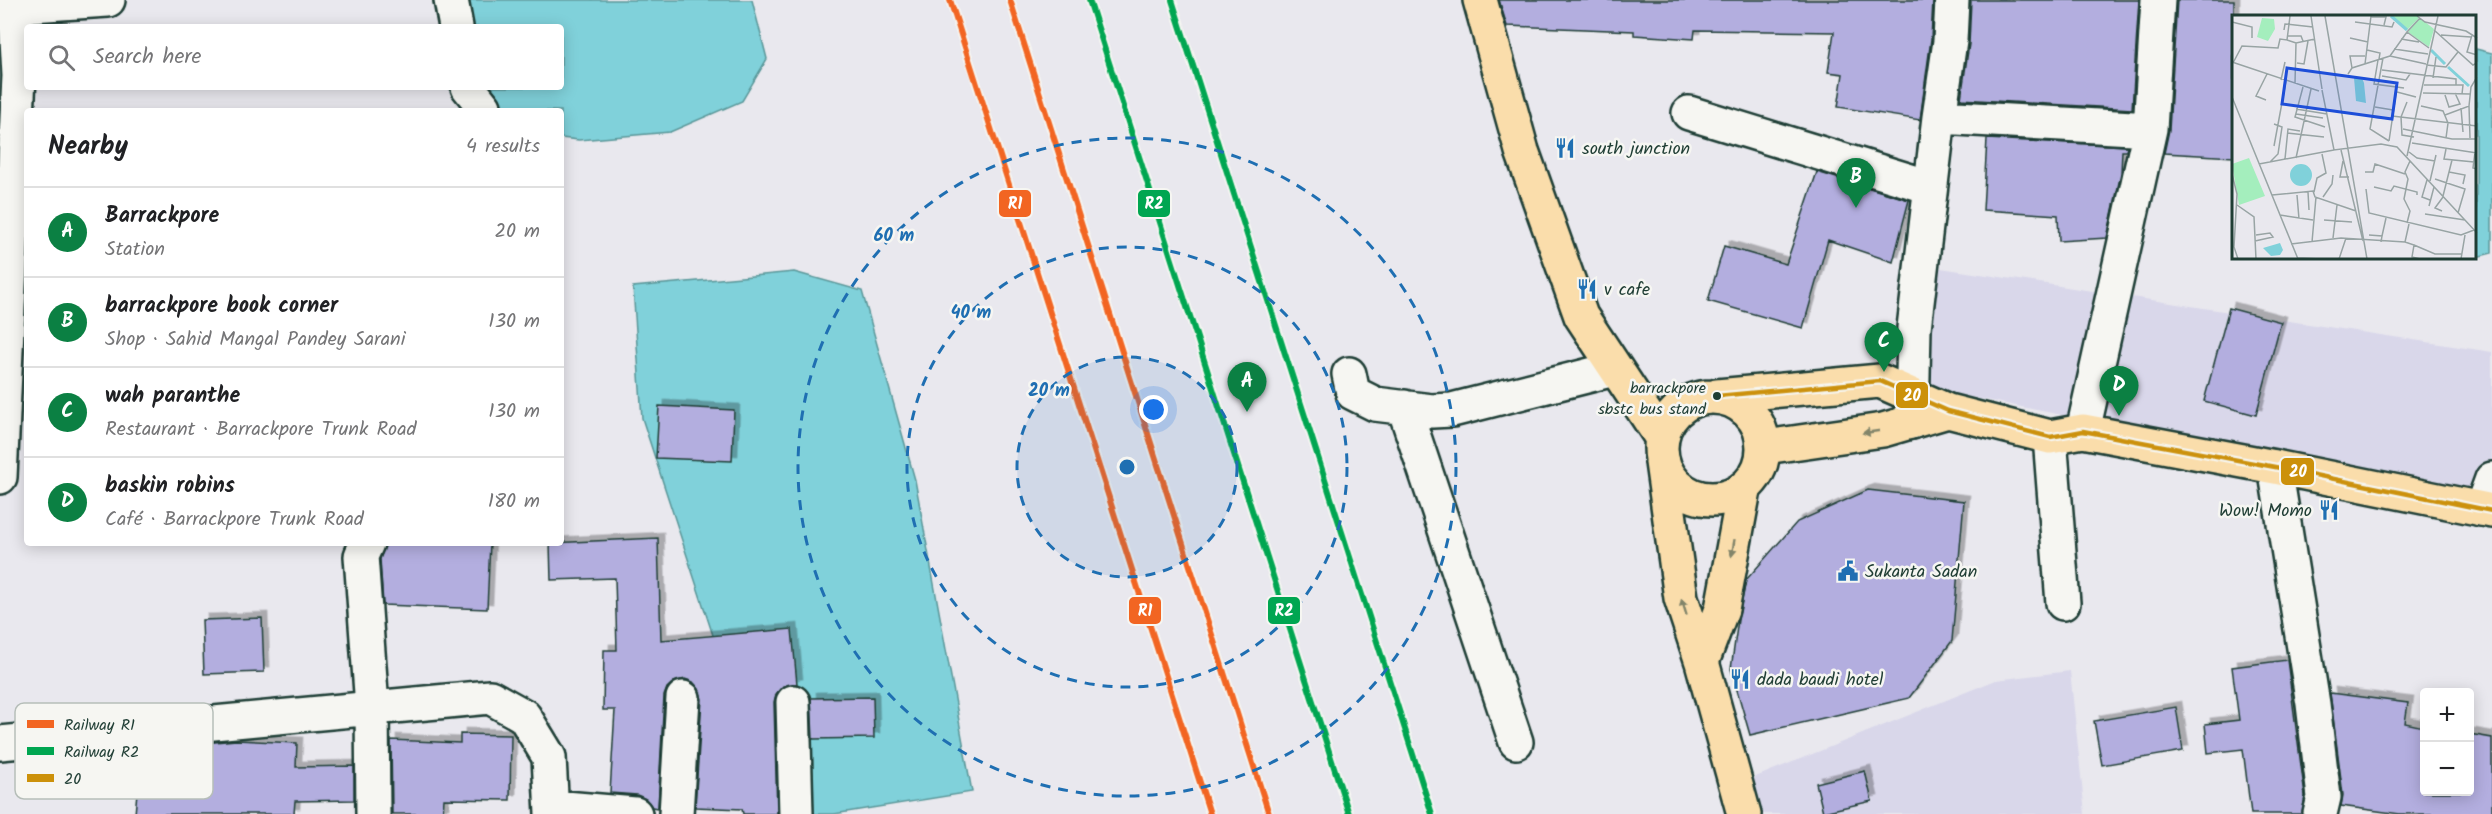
<!DOCTYPE html>
<meta charset="utf-8">
<style>
body{margin:0;font-family:Kalam,sans-serif;background:#f2f2f2;color:#202124}
.controls{position:absolute;right:18px;bottom:18px;display:grid;overflow:hidden;border-radius:6px;box-shadow:0 3px 15px #0003}
.controls button{width:54px;height:54px;display:grid;place-items:center;padding:0;border:0;border-bottom:2px solid #e0e0e0;background:#fff;color:#202124;font:30px sans-serif}
.you{position:absolute;left:1154px;top:410px;width:21px;height:21px;margin:-15px;border:4px solid #fff;border-radius:50%;background:#1a73e8;box-shadow:0 0 0 9px #1a73e833}
.badge{display:grid;place-items:center;width:39px;height:39px;border-radius:50%;background:#0b8043;color:#fff;font-size:20px;font-weight:700}
.pin{position:absolute;translate:-50% -50px;filter:drop-shadow(0 2px 3px #0008)}
.pin::after{content:'';position:absolute;top:32px;width:21px;height:18px;background:inherit;clip-path:polygon(0 0,100% 0,50% 100%)}
.list{margin:0;padding:0;list-style:none}
h2{display:flex;justify-content:space-between;align-items:center;height:78px;margin:0;padding:0 24px;font-size:26px}
h2 small{font-size:20px;font-weight:400;color:#757577}
.list li{display:grid;grid-template-columns:39px 1fr auto;gap:18px;align-items:center;box-sizing:border-box;height:90px;padding:0 24px;border-top:2px solid #e0e0e0}
.list b{display:block;font-size:22px;white-space:nowrap}
.list p{margin:0;font-size:20px;white-space:nowrap;color:#757577}
.list em{font-size:20px;font-style:normal;color:#757577}
.icon{flex:none;width:33px;height:33px;fill:none;stroke:currentColor;stroke-width:2;stroke-linecap:round;stroke-linejoin:round}
.map{position:relative;flex:none;width:2492px;height:814px;overflow:hidden}
.search{position:absolute;background:#fff;box-shadow:0 3px 15px #0003;left:24px;top:24px;width:540px;height:66px;display:flex;align-items:center;gap:15px;box-sizing:border-box;padding:0 21px;border-radius:6px;color:#757577;font-size:22px}
.panel{position:absolute;background:#fff;box-shadow:0 3px 15px #0003;left:24px;top:108px;width:540px;height:438px;border-radius:6px}
.map>svg:first-child{display:block}
.built{fill:#d9d7ea}
.water{fill:#80d1da;stroke:#599698;stroke-width:1.5}
.building{fill:#b3aedf;stroke:#1f3d34;stroke-width:1.5;filter:url(#shadow)}
.lines{fill:none;stroke-linecap:round;stroke-linejoin:round}
.minor-casing{stroke:#1f3d34;stroke-width:38}
.primary-casing{stroke:#1f3d34;stroke-width:38}
.minor{stroke:#f6f6f2;stroke-width:33}
.primary{stroke:#faddab;stroke-width:33}
.rail{stroke:#1f3d34;stroke-width:4.5}
.bus-1-casing{stroke:#f6f6f2;stroke-width:9}
.bus-1{stroke:#cc910a;stroke-width:4.5}
.rail-1-casing{stroke:#f6f6f2;stroke-width:10}
.rail-2-casing{stroke:#f6f6f2;stroke-width:10}
.rail-1{stroke:#f26522;stroke-width:6}
.rail-2{stroke:#00a651;stroke-width:6}
.oneway{fill:#82856a}
.ring{fill:none;stroke:#1f6fb2;stroke-width:3;stroke-dasharray:10 8}
.bus-dot{fill:#1f3d34;stroke:#f6f6f2;stroke-width:2}
.labels{text-anchor:middle;stroke-width:5;stroke-linejoin:round;paint-order:stroke}
.bus-label{font-size:16px;fill:#1f3d34;stroke:#f6f6f2;text-anchor:end}
.poi-label{font-size:18px;fill:#1f3d34;stroke:#f6f6f2;text-anchor:start}
.inset-river{fill:none;stroke:#80d1da;stroke-width:3}
.inset-road{fill:none;stroke:#98a4a4;stroke-width:1.5}
.view{fill:#1d4ed8;fill-opacity:0.15;stroke:#1d4ed8;stroke-width:3}
.inset-edge{fill:none;stroke:#1f3d34;stroke-width:3}
.key{fill:#f6f6f2;stroke:#b6beb9;stroke-width:1.5}
.key-label{font-size:16px;fill:#1f3d34}
.centre{fill:#1f6fb2;stroke:#f6f6f2;stroke-width:3}
.ring-label{font-size:18px;text-anchor:middle;font-weight:bold;fill:#1f6fb2;stroke:#f6f6f2;stroke-width:5;stroke-linejoin:round;paint-order:stroke}
.line-badge{stroke:#f6f6f2;stroke-width:2}
.badge-label{font-size:16px;text-anchor:middle;font-weight:bold;fill:#fff}
</style>
<div class="map">
<svg width="2492" height="814" viewBox="0 0 2492 814">
<defs>
<filter id="shadow"><feDropShadow dx="5.5" dy="-5.5" stdDeviation="0" flood-color="#0004"/></filter>
</defs>
<rect width="100%" height="100%" fill="#e9e8ee"/>
<filter id="ink" filterUnits="userSpaceOnUse"><feTurbulence type="fractalNoise" baseFrequency=".0167" numOctaves="2"/><feDisplacementMap in="SourceGraphic" scale="12" xChannelSelector="R" yChannelSelector="G"/><feConvolveMatrix kernelMatrix="1 2 1 2 8 2 1 2 1" color-interpolation-filters="sRGB"/></filter>
<g filter="url(#ink)">
<path class="built" d="M1934 267 2492 352V499L1919 387Z
M2070 671 2085 814H1736L1726 789 1996 680Z"/>
<path class="water" d="M453 0H752L767 59 742 101 670 132 579 140 561 138V111H507L487 87H561V27H456Z
M2476 49 2492 53V253L2476 257Z
M794 272 862 291 915 480 972 792 834 814H808L739 715 642 418 633 287Z"/>
<path class="building" d="M1499 0H1933L1931 39 1920 120 1838 107 1843 74 1828 72 1834 32 1695 30 1694 39 1634 35V31L1507 26Z
M1971 0H2139L2132 109 1961 99 1969 44Z
M2177 0H2234V157L2164 153 2169 130Z
M1987 139 2127 146 2126 151H2122L2121 173 2107 238 2059 241 2058 215 1983 210Z
M1817 172 1909 200 1893 262 1828 240 1803 328 1708 301 1724 246 1786 264Z
M2229 308 2281 322 2256 415 2204 401Z
M659 406 734 410 732 461 656 458Z
M1868 490 1964 501 1952 641 1909 698 1750 735 1731 669 1738 620 1746 580 1797 522Z
M658 538 661 640 792 629 797 684 783 686 776 694 774 702 777 814H743L742 809 695 807 702 699 699 689 693 682 685 679 674 682 667 688 664 696 658 808 652 807 646 799 637 795 610 793 615 710H603L604 650H617L615 578 551 580 550 543Z
M385 543H490L487 609 383 605 380 559Z
M262 618 264 672 204 674 202 620Z
M2287 660 2305 796 2302 814H2251L2243 749 2208 753 2205 724 2239 720 2232 667Z
M2330 693 2408 703 2405 723 2424 727V792H2469V734L2492 738V814H2400L2341 806 2343 795Z
M873 697 874 738 813 739 811 698Z
M2176 707 2183 751 2102 765 2094 721Z
M460 734 511 735 510 800 444 799 443 814H392L391 740 460 743Z
M236 740 297 743 296 767 354 766V800L295 801 294 814H135L141 749Z
M1865 771 1872 801 1823 812 1816 783Z"/>
<g class="lines">
<g class="minor-casing">
<path id="minor" d="M451 0 456 27
M15 6 108 0
M468 87 484 107V111
M1689 113 1917 183 1926 184 1931 181
M1939 117 2150 129
M1349 374 1353 393 1375 404 1432 411 1452 410 1614 369
M1404 407 1516 742
M1912 422 1914 328 1939 117 1950 41 1952 0
M2083 431 2150 129 2158 0
M2050 437 2063 603
M2275 467 2313 704 2324 797 2320 814
M0 477 19 76 15 0
M2481 509 2492 479
M367 543 361 556 372 707 373 814
M793 702 796 814
M0 743 490 697 524 716 549 757 552 814
M553 807 635 814
M676 814 683 698"/>
</g>
<g class="primary-casing">
<path id="primary" d="M1480 0 1522 151 1581 316 1661 437
M1717 396 1880 381 1948 411 2050 437 2083 431 2275 467 2492 511
M1661 448a51 51 0 1 1 102 0a51 51 0 1 1-102 0Z
M1765 447 1883 430 1948 411
M1662 462 1681 598 1702 662 1744 814
M1702 662 1722 609 1744 490"/>
</g>
<use href="#minor" class="minor"/>
<use href="#primary" class="primary"/>
<path class="rail" d="M950 0 1210 814
M1010 0 1269 814
M1172 0 1432 814"/>
<g class="bus-1-casing">
<path id="bus-1" d="M1717 396 1880 381 1948 411 2050 437 2083 431 2275 467 2492 511"/>
</g>
<use href="#bus-1" class="bus-1"/>
<g class="rail-1-casing">
<path id="rail-1" d="M950 0 1210 814
M1010 0 1269 814"/>
</g>
<g class="rail-2-casing">
<path id="rail-2" d="M1089 0 1349 814
M1172 0 1432 814"/>
</g>
<use href="#rail-1" class="rail-1"/>
<use href="#rail-2" class="rail-2"/>
</g>
<defs><path id="oneway-solid" d="M-6-.8H1V-3.2L6.5 0L1 3.2V.8H-6Z" transform="scale(1.5)"/></defs>
<g class="oneway">
<use href="#oneway-solid" transform="translate(1871 432) rotate(172)"/>
<use href="#oneway-solid" transform="translate(1733 548) rotate(100)"/>
<use href="#oneway-solid" transform="translate(1684 607) rotate(-107)"/>
</g>
</g>
<circle cx="1127" cy="467" r="110" fill="#1f6fb2" fill-opacity=".12"/>
<g class="ring">
<circle cx="1127" cy="467" r="110"/>
<circle cx="1127" cy="467" r="220"/>
<circle cx="1127" cy="467" r="329"/>
</g>
<defs>
<g id="restaurant-bare" transform="scale(1.62)"><path d="M-5-6h1v4h1v-4h1v4h1v-4h1v5L-1.5 .5V6h-2V.5L-5-1ZM5-6V6H3V1.5H1.5Q1.5-4 5-6Z" fill="#1f6fb2" stroke="#f6f6f2" stroke-width="2.5" paint-order="stroke"/></g>
<g id="civic-bare" transform="scale(1.62)"><path d="M-.6-6.5H3V-4.5H.6V-3L4-1V1h2V6H-6V1h2V-1L-.6-3ZM-1.2 2.5V6h2.4V2.5Z" fill="#1f6fb2" stroke="#f6f6f2" stroke-width="2.5" paint-order="stroke"/></g>
</defs>
<g fill-rule="evenodd">
<use href="#restaurant-bare" x="1565" y="148"/>
<use href="#restaurant-bare" x="1587" y="289"/>
<use href="#restaurant-bare" x="2329" y="510"/>
<use href="#civic-bare" x="1848" y="571"/>
<use href="#restaurant-bare" x="1740" y="679"/>
</g>
<circle class="bus-dot" cx="1717" cy="396" r="5"/>
<g class="labels">
<g class="bus-label">
<text x="1706" y="393">barrackpore<tspan x="1706" dy="21">sbstc bus stand</tspan></text>
</g>
<g class="poi-label">
<text x="1582" y="154">south junction</text>
<text x="1604" y="295">v cafe</text>
<text x="2312" y="516" text-anchor="end">Wow! Momo</text>
<text x="1865" y="577">Sukanta Sadan</text>
<text x="1757" y="685">dada baudi hotel</text>
</g>
</g>
<g transform="translate(2232 15)">
<rect width="244" height="244" fill="#e9e8ee"/>
<path d="M158 1H185L187 3 175 15ZM30 3 42 4 43 14 36 26 25 22ZM188 3 202 14 197 32 176 17ZM17 143 33 181 7 190 0 149Z" fill="#a4eebd"/>
<path d="M122 63H130L132 68 134 88 124 86ZM58 160a11 11 0 1 1 22 0a11 11 0 1 1-22 0ZM48 228 51 235 48 240 39 241 31 233Z" fill="#80d1da"/>
<path class="inset-river" d="M159 1 175 15M199 35 213 49M216 52 237 71"/>
<path class="inset-road" d="M79 1 90 74M93 1 135 244M185 1 193 7 234 16 245 23M139 2H154L152 10M188 3 175 17 197 33M0 7 20 12V23M123 7 160 12 162 7M52 15 53 9 81 12M202 15 241 50 245 48M209 20 239 22M240 20 235 37 245 40M55 21H69L71 26M118 23 136 27M169 24 187 27M55 25 64 28 83 24M162 34 196 39M135 35 148 38 147 44M158 41 194 49M158 41 175 17M151 43 138 114 157 126M146 45 142 69 172 73M0 47 87 76M1 48 10 31 46 33 48 24 55 25 58 1M65 48 72 49 76 26M133 49 139 1M194 50 214 52 226 37M120 53 118 41H133M150 55 224 64V70M116 59 120 53 158 41M150 61 174 65 178 59M201 63 204 42M49 65 53 47M63 68 64 28M192 70H231L230 79M71 72 63 102 93 112M90 75 102 135 149 129 165 132 245 218M165 77 184 82M191 78 238 79M213 80 217 92 228 89 223 78M0 82 66 244M34 85 24 81 35 59M175 87 169 102 170 120 182 122M189 91 211 96 216 108 214 123M237 91 239 72 245 62M143 92 161 95M229 93 231 117M64 94 95 99M64 99 91 103M213 100 237 91 238 123M160 101 245 111M140 102 160 104M171 114 220 124H245M55 118 92 122M157 126 164 79M180 128 245 138M42 131 54 66M214 134 212 144 242 147M109 135 131 226M177 137 185 143 203 146M243 137 241 153 245 154M175 141 206 1M64 143 79 74M53 144 56 114 68 116M111 146 108 162H117M38 147 46 139 50 112 42 109M27 149 102 135M133 157H141L143 149 173 159M217 157 233 160 231 169M0 159 5 179 2 232 6 244M203 164 233 174 226 198M195 165 190 182 198 185M198 166 204 140M142 172 159 176 162 171 185 177V180M134 174 137 198 229 220 242 215M76 177 77 195M82 177 85 163 94 158 90 139M40 180 81 176 83 182 124 196M65 180 67 204M211 181 220 145M91 182 100 169 101 160M5 190 22 202 24 244M197 191 202 172M210 196 203 193 211 182M193 199 233 205M48 200 81 205M92 205 120 207M175 208 178 196 172 184 176 164 173 157 178 146M137 220 150 221 149 227M150 221 154 203M101 223 105 190M23 226 41 222 38 218 24 220M80 227 84 182M173 227 177 209M59 229 109 223 173 227 182 230 180 242 188 244M182 230 203 239H230M65 243 90 244M107 244 114 223M229 244 233 220"/>
<path class="view" d="M55 53 165 68 160 104 50 89Z"/>
<rect width="244" height="244" class="inset-edge"/>
</g>
<rect x="15" y="703" width="198" height="96" rx="9" class="key"/>
<rect x="27" y="720" width="27" height="8" fill="#f26522"/>
<rect x="27" y="747" width="27" height="8" fill="#00a651"/>
<rect x="27" y="774" width="27" height="8" fill="#cc910a"/>
<g class="key-label">
<text x="64" y="730">Railway R1</text>
<text x="64" y="757">Railway R2</text>
<text x="64" y="784">20</text>
</g>
<circle cx="1127" cy="467" r="9" class="centre"/>
<g class="ring-label">
<text x="894" y="241">60 m</text>
<text x="971" y="318">40 m</text>
<text x="1049" y="396">20 m</text>
</g>
<g class="line-badge">
<rect x="998" y="189" width="34" height="29" rx="6" fill="#f26522"/>
<rect x="1137" y="189" width="34" height="29" rx="6" fill="#00a651"/>
<rect x="1895" y="381" width="34" height="28" rx="6" fill="#cc910a"/>
<rect x="2280" y="457" width="35" height="29" rx="6" fill="#cc910a"/>
<rect x="1128" y="596" width="34" height="29" rx="6" fill="#f26522"/>
<rect x="1267" y="596" width="34" height="29" rx="6" fill="#00a651"/>
</g>
<g class="badge-label">
<text x="1015" y="209">R1</text>
<text x="1154" y="209">R2</text>
<text x="1912" y="401">20</text>
<text x="2298" y="477">20</text>
<text x="1145" y="616">R1</text>
<text x="1284" y="616">R2</text>
</g>
</svg>
<div class="controls">
<button>+</button>
<button>−</button>
</div>
<div class="you"></div>
<div class="pin badge" style="left:1247px;top:412px">A</div>
<div class="pin badge" style="left:1856px;top:208px">B</div>
<div class="pin badge" style="left:1884px;top:372px">C</div>
<div class="pin badge" style="left:2119px;top:416px">D</div>
<div class="search"><svg class="icon" aria-label="search" viewBox="0 0 24 24"><circle cx="10" cy="10" r="6"/><path d="M15 15l6 6"/></svg>Search here</div>
<section class="panel">
<h2>Nearby<small>4 results</small></h2>
<ul class="list">
<li><span class="badge">A</span><div><b>Barrackpore</b><p>Station</p></div><em>20 m</em></li>
<li><span class="badge">B</span><div><b>barrackpore book corner</b><p>Shop · Sahid Mangal Pandey Sarani</p></div><em>130 m</em></li>
<li><span class="badge">C</span><div><b>wah paranthe</b><p>Restaurant · Barrackpore Trunk Road</p></div><em>130 m</em></li>
<li><span class="badge">D</span><div><b>baskin robins</b><p>Café · Barrackpore Trunk Road</p></div><em>180 m</em></li>
</ul>
</section>
</div>
